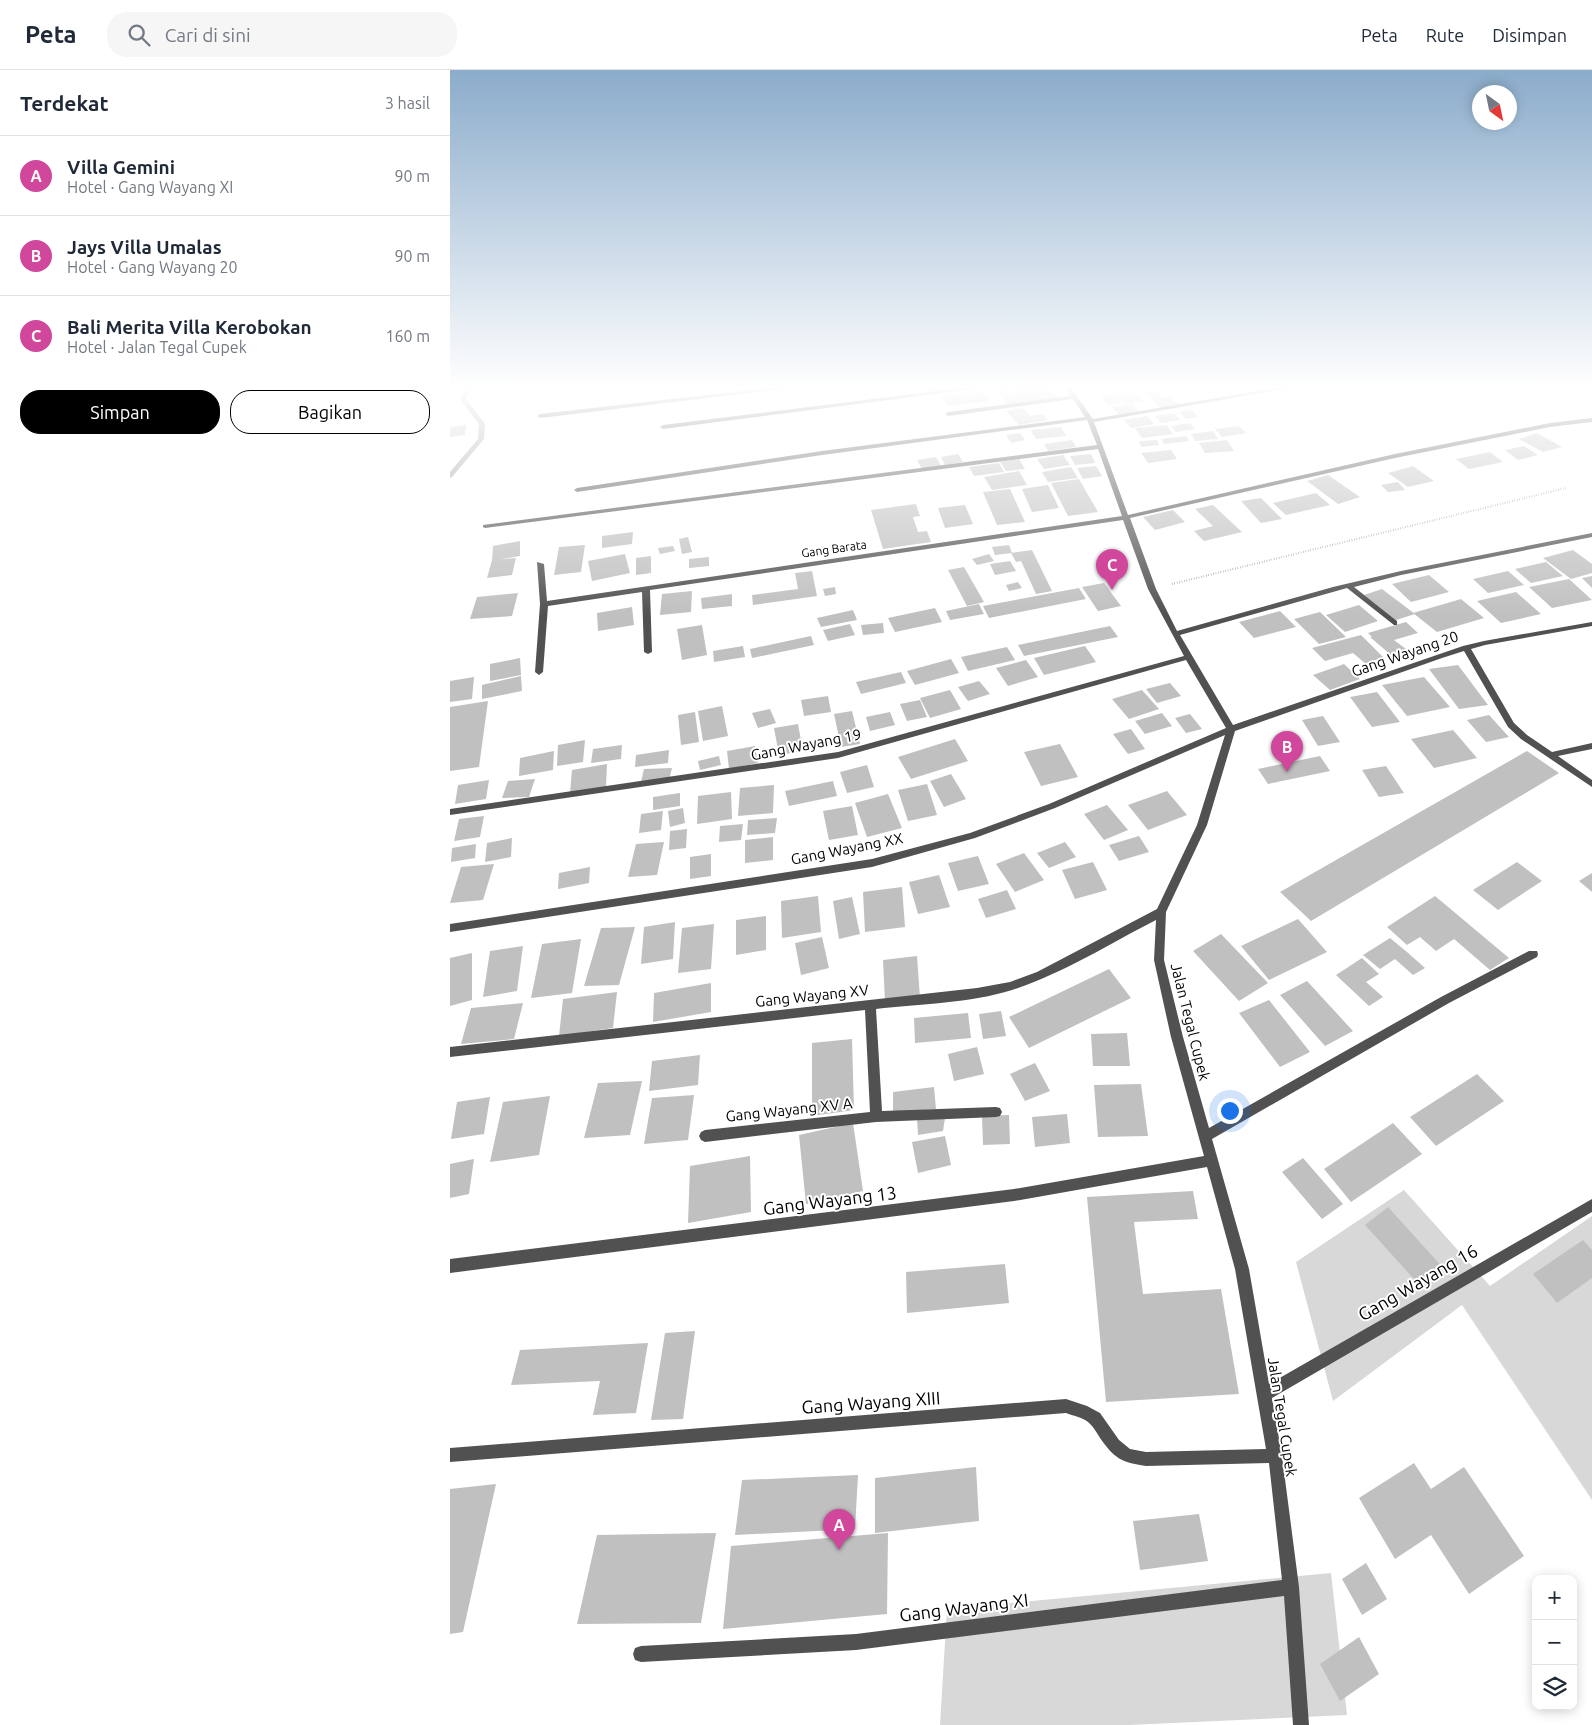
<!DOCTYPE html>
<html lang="id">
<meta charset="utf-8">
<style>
body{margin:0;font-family:Ubuntu,sans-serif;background:#f6f6f7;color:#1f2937}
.controls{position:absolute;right:15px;bottom:15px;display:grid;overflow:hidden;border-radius:10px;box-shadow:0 2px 12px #0003}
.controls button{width:45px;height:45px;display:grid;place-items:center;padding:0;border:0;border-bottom:1px solid #e0e1e3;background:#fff;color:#1f2937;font:25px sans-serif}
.compass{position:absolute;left:1022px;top:15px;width:45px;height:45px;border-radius:50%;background:#fff;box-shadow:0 2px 12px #0003;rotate:147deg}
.you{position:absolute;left:779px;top:1040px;width:18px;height:18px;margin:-12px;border:4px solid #fff;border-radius:50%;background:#1a73e8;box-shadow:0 0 0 8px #1a73e833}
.badge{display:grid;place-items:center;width:32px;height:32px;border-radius:50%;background:#000;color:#fff;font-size:16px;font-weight:700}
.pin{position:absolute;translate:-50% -41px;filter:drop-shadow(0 1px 2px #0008)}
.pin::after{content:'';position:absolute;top:26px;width:18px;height:15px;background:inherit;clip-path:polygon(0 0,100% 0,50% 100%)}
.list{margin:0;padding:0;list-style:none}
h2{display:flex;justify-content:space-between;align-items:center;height:65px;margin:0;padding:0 20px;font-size:21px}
h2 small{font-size:16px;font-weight:400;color:#747a83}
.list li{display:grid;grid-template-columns:32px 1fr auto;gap:15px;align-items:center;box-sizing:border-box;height:80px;padding:0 20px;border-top:1px solid #e0e1e3}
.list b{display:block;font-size:19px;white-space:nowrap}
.list p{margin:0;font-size:16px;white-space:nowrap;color:#747a83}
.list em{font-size:16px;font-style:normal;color:#747a83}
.actions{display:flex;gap:10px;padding:15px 20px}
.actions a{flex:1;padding:11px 0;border:1px solid #000;border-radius:20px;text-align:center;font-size:18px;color:#000}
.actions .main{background:#000;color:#fff}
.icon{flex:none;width:28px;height:28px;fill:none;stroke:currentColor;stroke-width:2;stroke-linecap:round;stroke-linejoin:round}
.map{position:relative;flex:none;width:1142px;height:1655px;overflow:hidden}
header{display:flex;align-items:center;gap:30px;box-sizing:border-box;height:70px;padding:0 25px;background:#fff;border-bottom:1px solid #e0e1e3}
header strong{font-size:24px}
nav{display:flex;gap:28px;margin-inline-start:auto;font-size:18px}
.search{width:350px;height:45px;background:#f6f6f7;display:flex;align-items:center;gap:12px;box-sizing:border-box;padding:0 18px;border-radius:20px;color:#747a83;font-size:19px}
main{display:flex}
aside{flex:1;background:#fff}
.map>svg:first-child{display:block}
.green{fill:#d8d8d8}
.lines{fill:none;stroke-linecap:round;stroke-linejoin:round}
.stream{fill:#9f9f9f;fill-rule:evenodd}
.building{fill:#c0c0c0}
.path{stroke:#737373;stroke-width:2;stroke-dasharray:0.5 2;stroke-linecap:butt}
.minor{fill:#515151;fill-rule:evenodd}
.labels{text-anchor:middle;stroke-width:4;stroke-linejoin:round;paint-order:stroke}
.far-street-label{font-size:12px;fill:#000;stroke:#fff}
.street-label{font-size:15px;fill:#000;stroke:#fff}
.near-street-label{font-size:18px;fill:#000;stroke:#fff}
</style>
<header>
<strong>Peta</strong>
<div class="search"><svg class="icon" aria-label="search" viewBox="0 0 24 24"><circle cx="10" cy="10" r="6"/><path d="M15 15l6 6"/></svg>Cari di sini</div>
<nav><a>Peta</a><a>Rute</a><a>Disimpan</a></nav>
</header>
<main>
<aside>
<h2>Terdekat<small>3 hasil</small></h2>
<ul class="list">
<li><span class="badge" style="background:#d1479c">A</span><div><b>Villa Gemini</b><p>Hotel · Gang Wayang XI</p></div><em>90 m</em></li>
<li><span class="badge" style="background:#d1479c">B</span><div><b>Jays Villa Umalas</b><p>Hotel · Gang Wayang 20</p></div><em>90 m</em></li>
<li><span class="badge" style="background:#d1479c">C</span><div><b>Bali Merita Villa Kerobokan</b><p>Hotel · Jalan Tegal Cupek</p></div><em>160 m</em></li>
</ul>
<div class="actions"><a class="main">Simpan</a><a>Bagikan</a></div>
</aside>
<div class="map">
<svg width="1142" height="1655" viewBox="0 0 1142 1655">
<rect width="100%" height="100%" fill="#fff"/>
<path class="green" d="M472 314H555L476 325Z
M954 1120 1040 1216 1142 1146V1430L1012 1235 883 1331 846 1192Z
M881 1503 897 1645 679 1655H490L497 1539Z"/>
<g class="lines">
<path class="stream" d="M16 314H22L16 329 35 354 34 369 2 407 0 408V402L28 369 29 354 10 329Z"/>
</g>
<path class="building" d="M579 314 584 320H586L583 314H607L609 317 601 318 608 329 557 335 551 324H548L545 319 558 317 561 323 568 322 563 317Z
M706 319 713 328 720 327 729 335 710 338 693 321Z
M533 321 539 331 497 336 492 326Z
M685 322 693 331 675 334 667 325Z
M666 325 672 334 657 335 651 326Z
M682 334 690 342 670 346 662 337Z
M573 338 580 346 593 344 598 350 569 355 556 341Z
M742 340 748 347 735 349 729 342Z
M724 343 730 350 711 353 705 346Z
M697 346 704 354 681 358 674 350Z
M740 353 745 359 726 362 721 356Z
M16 355 15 365 0 367V357Z
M717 355 723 364 692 368 685 358Z
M789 356 796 363 772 367 765 359Z
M611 357 616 366 586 369 581 360Z
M763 361 768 369 745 371 741 364Z
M570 363 575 370 561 373 556 365Z
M1087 363 1112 377 1093 382 1069 369Z
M736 366 739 371 714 374 711 369Z
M622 370 626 377 598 381 594 374Z
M707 370 709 375 691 377 689 371Z
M777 370 784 381 755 383 749 373Z
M1074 376 1088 385 1068 390 1055 380Z
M721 380 727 389 698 393 691 383Z
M1040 382 1053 392 1019 399 1006 389Z
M508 384 513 392 495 395 491 387Z
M641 384 645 393 625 395 620 386Z
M613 385 620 395 594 399 587 389Z
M486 387 491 396 472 399 467 390Z
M569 389 575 399 556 401 550 392Z
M549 393 554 402 524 406 519 397Z
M646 396 652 406 633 409 627 398Z
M963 396 984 411 958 417 938 403Z
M621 397 628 408 598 412 592 402Z
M569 401 577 415 542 420 534 407Z
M878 405 910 427 888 434 857 411Z
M629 409 648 442 618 446 601 413Z
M948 412 955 420 938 422 931 415Z
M598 415 609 438 582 442 572 419Z
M560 419 575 452 547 455 533 422Z
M866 423 880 435 836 445 823 433Z
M811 428 832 449 811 453 791 431Z
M466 434 470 446 463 447 468 462 477 461 481 472 433 479 421 440Z
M515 435 523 454 495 458 488 438Z
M763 435 792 462 754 471 744 461 763 456 745 439Z
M723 440 735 452 705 460 693 447Z
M183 462 182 474 152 478V466Z
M238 467 242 482 232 484 229 469Z
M70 471V486L51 489 66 488 62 505 37 508 42 490 43 476Z
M135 475 131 502 104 505 109 477Z
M559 475 562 483 545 485 542 477Z
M223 476 225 481 210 484 208 478Z
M582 480 602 521 586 524 571 491 566 492 561 483Z
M1123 480 1142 494V503L1121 509 1093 488Z
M175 484 180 503 142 511 138 491Z
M539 484 544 491 527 495 522 489Z
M201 486V503L186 505V488Z
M259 487V496L239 498V489Z
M560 491 566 501 545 505 540 494Z
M1096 492 1113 506 1081 513 1065 499Z
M514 497 534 532 517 536 498 500Z
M362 501 367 526 303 535 302 525 348 519 345 503Z
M1058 501 1074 515 1038 523 1023 509Z
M979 505 999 522 961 532 942 514Z
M1142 506V518L1132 508Z
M1119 509 1142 530 1102 538 1079 517Z
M568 512 572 518 559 521 556 515Z
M654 513 671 536 648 541 632 517Z
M385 517 386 524 375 526 373 519Z
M629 518 636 529 539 548 533 536Z
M932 519 965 544 946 550 914 525Z
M242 521 241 542 210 545 212 524Z
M1066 522 1091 544 1051 553 1027 531Z
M68 523 62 546 20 549 27 527Z
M282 524V536L252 539 251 528Z
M1011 529 1034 548 987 562 963 543Z
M529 534 534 544 500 550 496 541Z
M909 535 928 551 895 562 876 545Z
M182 537 184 555 148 561 147 543Z
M485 538 492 552 445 562 438 548Z
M403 540 407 550 371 557 367 548Z
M830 541 846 557 804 568 789 552Z
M870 542 896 567 869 574 844 549Z
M956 552 968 563 944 570 956 579 941 585 920 567H922L918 563Z
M433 553 434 563 413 565 411 555Z
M400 554 405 565 378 571 373 560Z
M252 555 257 585 232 590 227 559Z
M660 556 668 567 574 586 568 575Z
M911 565 933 587 916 594 903 583 875 591 862 578Z
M361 566 364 575 302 588 300 579Z
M293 576 295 587 264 592 263 581Z
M635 576 646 592 594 605 584 588Z
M557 577 565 590 518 601 511 587Z
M70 588 71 605 40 611V594Z
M501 589 509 603 465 615 457 601Z
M576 590 588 607 558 616 546 598Z
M894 594 910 609 880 620 863 605Z
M1008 595 1038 635 1009 639 979 599Z
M451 602 456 613 411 624 406 612Z
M71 606 72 621 32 629V615Z
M24 607 22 629 0 632V611Z
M974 607 1000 637 957 646 932 615Z
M529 611 540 624 518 631 508 617Z
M720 613 731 626 707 633 696 619Z
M500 620 511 639 480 648 470 628Z
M692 620 709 639 679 649 662 629Z
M927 622 950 652 922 657 900 627Z
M378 626 381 642 354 646 351 630Z
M470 630 477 647 457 651 450 634Z
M38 631 29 697 0 701V637Z
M272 636 278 666 253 671 248 641Z
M320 639 326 653 308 658 302 643Z
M402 641 410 674 391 677 384 644Z
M245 642 249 672 231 675 228 645Z
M440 642 445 655 420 661 416 647Z
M712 643 722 656 695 664 685 651Z
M740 644 752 659 736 663 725 648Z
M1039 645 1059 667 1036 672 1017 650Z
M873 646 890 672 868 676 852 650Z
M348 654 353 681 329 685 324 658Z
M681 659 695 679 678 684 663 664Z
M1003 660 1027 688 984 698 961 669Z
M505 669 518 691 461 709 448 687Z
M135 670 133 692 107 696 108 675Z
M610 674 628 707 591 716 574 682Z
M172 675 171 689 141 693 143 679Z
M305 676 308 693 279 699 277 681Z
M219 680 218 693 185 697 186 685Z
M104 681 103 700 69 706 70 688Z
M1077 681 1109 703 861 851 830 822Z
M269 686 271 695 250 700 248 691Z
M870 686 880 701 818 714 808 699Z
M157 694 156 717 120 723 122 700Z
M417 695 424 717 397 723 390 702Z
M936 696 954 723 929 727 912 700Z
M222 698 219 710 191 712 194 699Z
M501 704 516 729 494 737 480 711Z
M85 709 79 727 52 728 58 711Z
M39 710 36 729 5 734 8 715Z
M383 711 387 726 339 736 335 721Z
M477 714 487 745 458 751 448 720Z
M324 715 323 743 288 746 290 718Z
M717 721 737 745 698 760 678 735Z
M281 722 282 749 247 754 248 726Z
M230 723V736L203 740V727Z
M438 724 452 758 417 767 405 733Z
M657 735 678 760 654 770 634 744Z
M402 736 408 765 379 770 373 741Z
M233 738 235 753 220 757 218 741Z
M213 741 211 760 189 763 191 744Z
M34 746 30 767 4 771 9 749Z
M327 748 325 763 297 765 298 750Z
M293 754 291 770 269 772 270 756Z
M237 759 236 778 219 780 220 761Z
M689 766 699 782 669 791 659 775Z
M323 767V790L295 793V770Z
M62 768 61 787 35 792 37 773Z
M214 772 207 805 178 807 186 774Z
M615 772 626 787 599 798 587 783Z
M26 774 25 788 1 792 2 778Z
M574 783 594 810 565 822 546 794Z
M261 784V806L240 809V787Z
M528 786 539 814 508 821 498 793Z
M643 792 657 820 625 829 612 800Z
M1067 792 1092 811 1048 840 1023 820Z
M44 794 33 830 0 833 11 797Z
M140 797 139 813 108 819 109 803Z
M1142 803V822L1129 811Z
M489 805 500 837 468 844 459 812Z
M452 817 455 857 415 862 413 822Z
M557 820 566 839 536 848 528 829Z
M368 826 371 862 332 868 331 831Z
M985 826 1059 888 1040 900 1004 869 986 881 970 867 957 875 937 857Z
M402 827 410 864 389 869 383 831Z
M316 846V880L286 885V850Z
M848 849 877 882 819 910 791 876Z
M225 852 223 889 191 894 194 857Z
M264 854 261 899 228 903 232 858Z
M185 857 169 915 134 916 151 858Z
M771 864 818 913 789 931 743 881Z
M372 867 379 898 351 905 345 873Z
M940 868 957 882 975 898 963 905 945 889 930 899 913 885Z
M131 869 122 923 81 928 92 874Z
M73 876 67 921 33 927 40 881Z
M22 883V930L0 936V888Z
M467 886 470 928 435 932 433 890Z
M912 888 929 904 916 912 933 927 919 936 886 905Z
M659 899 681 928 579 978 559 947Z
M857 911 903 961 875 976 830 925Z
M261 913V942L203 952 204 923Z
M167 922 163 958 109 966 113 929Z
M819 930 860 982 830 997 789 943Z
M73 933 64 969 11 974 21 938Z
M551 941 556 966 533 969 529 944Z
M518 943 521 968 465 973 464 948Z
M677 963 680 996H643L641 964Z
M402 969 404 1040 362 1046V973Z
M527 977 534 1004 504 1011 498 984Z
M250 985 248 1015 199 1021 202 991Z
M585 993 600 1021 575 1031 560 1004Z
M1027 1004 1054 1031 986 1076 960 1047Z
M192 1011 180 1065 134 1068 148 1013Z
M691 1014 698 1066 648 1067 644 1015Z
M484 1017 486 1039 443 1042V1022Z
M244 1025 238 1070 194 1074 202 1028Z
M100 1026 89 1085 40 1092 53 1032Z
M40 1027 34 1064 1 1069 7 1032Z
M617 1044 620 1073 585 1077 582 1047Z
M559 1045 560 1074 533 1075 532 1046Z
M467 1048H495L493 1061 468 1065Z
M403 1053 413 1121 356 1134 349 1065Z
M943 1053 972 1084 901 1132 874 1099Z
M495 1066 501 1095 468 1103 462 1072Z
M300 1086 301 1142 238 1153 240 1096Z
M853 1088 893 1134 872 1149 832 1102Z
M24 1089 19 1124 0 1128V1094Z
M743 1121 748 1149 684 1152 693 1224 771 1219 789 1324 656 1332 637 1127Z
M938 1137 996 1201 973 1219 915 1155Z
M1133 1170 1142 1180V1208L1107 1233 1083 1204Z
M555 1194 559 1233 457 1243 456 1202Z
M245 1261 233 1349 201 1350 215 1263Z
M198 1273 186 1343 143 1345 150 1311 61 1315 70 1280Z
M964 1393 981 1419 1014 1397 1074 1486 1019 1524 981 1465 945 1489 909 1428Z
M526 1397 529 1451 425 1463V1408Z
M408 1405 405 1459 285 1465 292 1410Z
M46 1414 13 1562 0 1564V1419Z
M749 1444 758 1491 690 1500 683 1451Z
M266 1463 251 1553 127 1554 147 1465Z
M438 1463 437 1544 273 1559 281 1476Z
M916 1493 937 1529 912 1545 892 1509Z
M909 1567 929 1604 890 1631 870 1594Z"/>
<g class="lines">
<path class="path" d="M722 514 1116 418"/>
<path class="minor" d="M353 314H375L90 348 87 346 90 344Z
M543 314H564L213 359 210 357 213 355Z
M612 314H618L643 349 848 314H864L644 352 678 445 945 384 1100 353 1142 348V352L1100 357 945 388 680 448 706 519 727 561 883 517 951 501 1142 463V467L951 505 904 517 947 551V555H944L897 518 730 565 783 655 1013 576 1034 571 1142 552V556L1035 575 1021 579 1064 653 1077 665 1102 682 1142 673V679L1108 686 1142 710V717L1071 669 1058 657 1014 581 992 588 785 661 757 755 716 842 714 890 733 967 759 1058 991 927 1079 881H1087L1088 884 1087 887 999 933 762 1069 799 1199 819 1314 1142 1129V1142L822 1328 832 1386 849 1517 859 1655H843L834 1526 406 1580 191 1592 185 1590 183 1584 185 1578 191 1576 406 1564 832 1510 819 1393 696 1396C671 1392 665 1389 650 1368 647 1363 643 1356 638 1352 632 1347 623 1346 616 1343L0 1392V1378L616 1329 637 1336 650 1343 669 1370 680 1379 696 1382 816 1379 785 1199 757 1097 564 1131 0 1203V1189L564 1119 754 1086 721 967 704 890 706 850C659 874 612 904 562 920 521 933 469 934 426 939L432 1041 546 1037 550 1038 552 1042 550 1046 546 1047 426 1052 255 1072 251 1070 249 1066 251 1062 255 1060 420 1042 415 940 0 987V977L527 918 560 912 587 902 707 839 747 755 775 665 605 738 525 768 422 797 0 862V854L422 789 520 763 599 734 776 658 736 590 388 688 0 745V739L388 682 734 586 698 519 673 450 200 520 202 582 198 584 194 582 192 522 98 536 93 602 89 605 85 602 90 534 87 492 94 494 97 531 672 446 648 379 35 458 33 457V455L647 375 637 350 372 385 127 422 124 420 127 418 372 381 635 347 623 329 498 346 495 344 498 342 620 326Z"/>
</g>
<linearGradient id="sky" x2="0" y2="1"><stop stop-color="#8baccb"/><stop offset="0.58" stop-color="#fff"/><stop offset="1" stop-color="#fff" stop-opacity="0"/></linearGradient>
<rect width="1142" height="546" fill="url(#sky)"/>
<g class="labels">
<g class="far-street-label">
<text transform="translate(384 479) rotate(-8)" y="4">Gang Barata</text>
</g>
<g class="street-label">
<text transform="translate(955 584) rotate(-19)" y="5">Gang Wayang 20</text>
<text transform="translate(356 675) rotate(-11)" y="5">Gang Wayang 19</text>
<text transform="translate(397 779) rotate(-11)" y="5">Gang Wayang XX</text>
<text transform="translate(362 926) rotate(-6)" y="5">Gang Wayang XV</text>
<text transform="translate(740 952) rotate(76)" y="5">Jalan Tegal Cupek</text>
<text transform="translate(339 1040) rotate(-6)" y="5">Gang Wayang XV A</text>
<text transform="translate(832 1347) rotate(81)" y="5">Jalan Tegal Cupek</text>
</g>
<g class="near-street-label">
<text transform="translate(380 1131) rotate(-7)" y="6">Gang Wayang 13</text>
<text transform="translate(968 1213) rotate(-30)" y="6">Gang Wayang 16</text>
<text transform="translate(421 1333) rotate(-4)" y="6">Gang Wayang XIII</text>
<text transform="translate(514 1538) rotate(-7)" y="6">Gang Wayang XI</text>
</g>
</g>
</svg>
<div class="controls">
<button>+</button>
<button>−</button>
<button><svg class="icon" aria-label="layers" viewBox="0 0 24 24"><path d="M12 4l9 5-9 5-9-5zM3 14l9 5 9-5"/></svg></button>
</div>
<svg class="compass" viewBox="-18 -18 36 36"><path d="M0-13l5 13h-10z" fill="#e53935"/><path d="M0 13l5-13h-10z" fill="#747a83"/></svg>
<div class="you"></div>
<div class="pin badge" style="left:389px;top:1480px;background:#d1479c">A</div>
<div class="pin badge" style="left:837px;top:702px;background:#d1479c">B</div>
<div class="pin badge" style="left:662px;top:520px;background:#d1479c">C</div>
</div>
</main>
